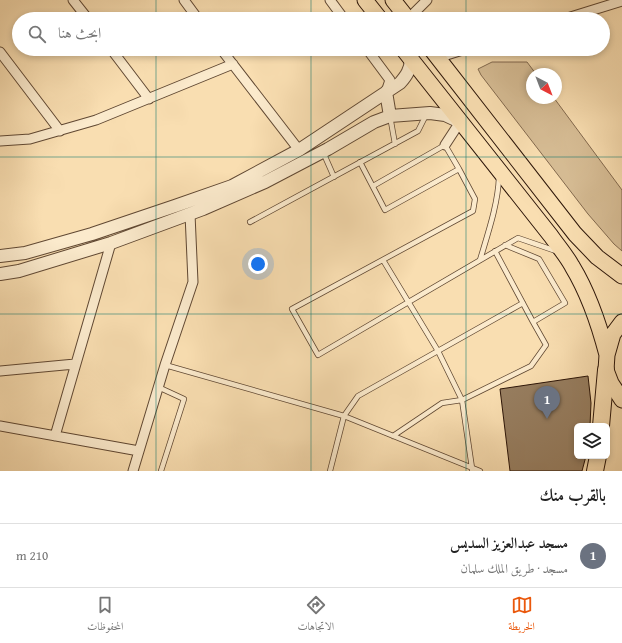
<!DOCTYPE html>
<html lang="ar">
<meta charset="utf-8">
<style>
body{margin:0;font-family:"Gentium Book Plus",Amiri,serif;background:#f6f6f6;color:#222;direction:rtl}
.controls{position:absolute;right:12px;bottom:12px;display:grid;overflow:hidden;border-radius:6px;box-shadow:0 2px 6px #0003}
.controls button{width:36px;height:36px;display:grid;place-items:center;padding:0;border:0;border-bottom:1px solid #e0e0e0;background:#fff;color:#222;font:20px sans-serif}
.compass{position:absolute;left:526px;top:68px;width:36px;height:36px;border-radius:50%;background:#fff;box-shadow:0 2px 6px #0003;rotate:138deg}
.you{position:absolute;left:258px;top:264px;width:14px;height:14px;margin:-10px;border:3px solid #fff;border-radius:50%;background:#1a73e8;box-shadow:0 0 0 6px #1a73e833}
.badge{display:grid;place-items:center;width:26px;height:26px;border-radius:50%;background:#ea580c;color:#fff;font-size:13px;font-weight:700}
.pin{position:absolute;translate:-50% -33px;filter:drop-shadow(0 1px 2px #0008)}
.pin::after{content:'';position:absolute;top:21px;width:14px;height:12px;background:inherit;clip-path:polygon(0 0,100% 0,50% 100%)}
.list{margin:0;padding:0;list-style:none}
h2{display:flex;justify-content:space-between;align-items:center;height:52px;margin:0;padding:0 16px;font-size:17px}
h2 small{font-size:13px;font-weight:400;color:#767676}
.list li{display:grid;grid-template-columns:26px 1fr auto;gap:12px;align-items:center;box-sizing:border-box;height:64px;padding:0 16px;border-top:1px solid #e0e0e0}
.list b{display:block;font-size:15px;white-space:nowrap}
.list p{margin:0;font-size:13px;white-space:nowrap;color:#767676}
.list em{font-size:13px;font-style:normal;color:#767676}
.icon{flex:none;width:22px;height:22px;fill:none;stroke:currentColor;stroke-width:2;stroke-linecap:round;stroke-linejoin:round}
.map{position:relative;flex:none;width:622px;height:471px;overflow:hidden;direction:ltr}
.search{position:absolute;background:#fff;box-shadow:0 2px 6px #0003;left:12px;right:12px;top:12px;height:44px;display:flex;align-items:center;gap:10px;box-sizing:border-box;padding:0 14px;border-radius:22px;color:#767676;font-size:15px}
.sheet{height:116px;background:#fff}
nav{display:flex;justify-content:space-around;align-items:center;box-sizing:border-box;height:56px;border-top:1px solid #e0e0e0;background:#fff;font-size:11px;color:#767676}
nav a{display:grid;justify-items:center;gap:2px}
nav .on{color:#ea580c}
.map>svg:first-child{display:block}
.green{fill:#d6bc94;stroke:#82694e}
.building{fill:#977e60;stroke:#2d1609}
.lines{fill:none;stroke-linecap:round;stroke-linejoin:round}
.service-casing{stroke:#604833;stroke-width:6}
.minor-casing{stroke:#604833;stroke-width:11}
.tertiary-casing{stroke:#604833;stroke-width:14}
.primary-casing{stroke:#2d1609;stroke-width:17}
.trunk-casing{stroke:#2d1609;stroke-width:18}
.service{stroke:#fbeacc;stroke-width:4.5}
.minor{stroke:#fbeacc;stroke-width:9}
.tertiary{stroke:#fbeacc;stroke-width:12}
.primary{stroke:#f9deb1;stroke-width:15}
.trunk{stroke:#f9deb1;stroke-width:16}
.grid{fill:none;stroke:#0f766e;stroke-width:1;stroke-opacity:0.55}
</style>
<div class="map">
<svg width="622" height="471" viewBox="0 0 622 471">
<rect width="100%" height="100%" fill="#f9deb1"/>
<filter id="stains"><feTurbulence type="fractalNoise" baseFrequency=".005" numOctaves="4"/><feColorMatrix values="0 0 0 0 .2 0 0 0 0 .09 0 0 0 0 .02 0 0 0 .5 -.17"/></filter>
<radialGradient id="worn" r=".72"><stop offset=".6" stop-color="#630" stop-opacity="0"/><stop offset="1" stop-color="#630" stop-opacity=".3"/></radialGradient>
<path class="green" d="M492 62H527L536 74H532V98H554L622 190V251L614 244 588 214 481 75 478 69Z"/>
<path class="building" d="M588 376 591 403 590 426H577V456H586L582 471H510L500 389Z"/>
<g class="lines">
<g class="service-casing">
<path id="service" d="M390 116 395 144
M323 152 334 177
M360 162 385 210 459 169 445 145 373 186
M459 169 475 199 473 211 292 309 318 355 518 238 556 251
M250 222 418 131 426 115
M495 251 533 322 565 303 539 259 505 245
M383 260 438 351 462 400 472 468V470
M480 260C488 233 498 204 499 177
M165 365 344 416 480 471
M158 387 184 399 161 471
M393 436 442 403 462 400 531 366 546 345 533 322
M330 471 344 416 358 396 523 303"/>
</g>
<g class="minor-casing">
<path id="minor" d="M73 0 88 19
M184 0 198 19
M330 0 344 19
M408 19 427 0
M564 19 622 1
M111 49 149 99
M221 49 299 150
M367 49 390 80 386 92
M0 52 60 131
M437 58 466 49
M0 141 30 139 96 120 233 64
M445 145 460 122
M0 371 75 364
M0 426 139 451
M55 436 111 243
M133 471 165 365 193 282 190 214"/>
</g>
<g class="tertiary-casing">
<path id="tertiary" d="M386 92 390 116
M0 256 25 253 92 234 175 206 232 186 299 150 400 83C407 75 410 70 411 60
M0 274 19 271 111 243 203 209 265 182 328 149 374 122 390 116 430 113 445 115 460 122"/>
</g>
<g class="primary-casing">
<path id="primary" d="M365 0 380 19
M393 0 408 19
M403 49 551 236C558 246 566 255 572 266 589 294 599 324 607 355
M431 49 575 234 597 257 622 276
M622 322 613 334 607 355 606 370 611 383 622 400"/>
</g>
<g class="trunk-casing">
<path id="trunk" d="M601 426 606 370
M595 471 598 456"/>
</g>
<use href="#service" class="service"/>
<use href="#minor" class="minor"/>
<use href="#tertiary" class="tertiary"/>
<use href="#primary" class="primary"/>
<use href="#trunk" class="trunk"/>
</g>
<path class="grid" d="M156 0V19M311 0V19M466 0V19M156 49V471M311 49V471M466 49V471M0 157H622M0 314H622"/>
<rect width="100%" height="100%" filter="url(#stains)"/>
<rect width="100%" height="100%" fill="url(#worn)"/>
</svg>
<div class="controls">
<button><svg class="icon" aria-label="layers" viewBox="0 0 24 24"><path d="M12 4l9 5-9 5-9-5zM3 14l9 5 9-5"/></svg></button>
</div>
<svg class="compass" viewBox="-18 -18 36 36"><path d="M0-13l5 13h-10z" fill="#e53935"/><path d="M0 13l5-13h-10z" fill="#767676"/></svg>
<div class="you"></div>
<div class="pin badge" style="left:547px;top:419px;background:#6b7280">1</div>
<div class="search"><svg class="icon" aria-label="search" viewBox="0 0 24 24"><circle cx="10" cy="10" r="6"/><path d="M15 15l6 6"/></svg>ابحث هنا</div>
</div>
<section class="sheet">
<h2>بالقرب منك<small></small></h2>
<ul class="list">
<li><span class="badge" style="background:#6b7280">1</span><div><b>مسجد عبدالعزيز السديس</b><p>مسجد · طريق الملك سلمان</p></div><em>210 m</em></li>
</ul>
</section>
<nav>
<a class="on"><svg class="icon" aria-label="map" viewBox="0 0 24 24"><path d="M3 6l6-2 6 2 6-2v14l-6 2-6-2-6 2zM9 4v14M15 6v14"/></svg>الخريطة</a>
<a><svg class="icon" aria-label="directions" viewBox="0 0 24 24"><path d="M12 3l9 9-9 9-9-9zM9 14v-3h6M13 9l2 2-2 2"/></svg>الاتجاهات</a>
<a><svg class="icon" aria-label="saved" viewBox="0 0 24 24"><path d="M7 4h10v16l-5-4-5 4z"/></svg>المحفوظات</a>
</nav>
